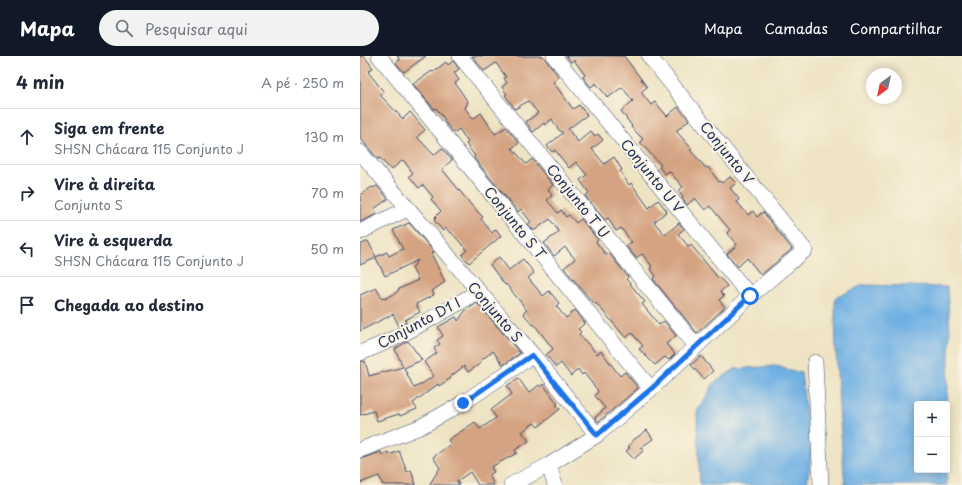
<!DOCTYPE html>
<html lang="pt">
<meta charset="utf-8">
<style>
body{margin:0;font-family:"Playpen Sans",sans-serif;background:#f2f2f3;color:#1f2937}
.controls{position:absolute;right:12px;bottom:12px;display:grid;overflow:hidden;border-radius:4px;box-shadow:0 2px 10px #0003}
.controls button{width:36px;height:36px;display:grid;place-items:center;padding:0;border:0;border-bottom:1px solid #e0e1e3;background:#fff;color:#1f2937;font:20px sans-serif}
.compass{position:absolute;left:506px;top:12px;width:36px;height:36px;border-radius:50%;background:#fff;box-shadow:0 2px 10px #0003;rotate:213deg}
.stop{position:absolute;width:12px;height:12px;margin:-9px;border:3px solid #1a73e8;border-radius:50%;background:#fff}
.stop.end{background:#1a73e8;border-color:#fff;box-shadow:0 1px 4px #0008}
.list{margin:0;padding:0;list-style:none}
h2{display:flex;justify-content:space-between;align-items:center;height:52px;margin:0;padding:0 16px;font-size:17px}
h2 small{font-size:13px;font-weight:400;color:#747a83}
.list li{display:grid;grid-template-columns:26px 1fr auto;gap:12px;align-items:center;box-sizing:border-box;height:56px;padding:0 16px;border-top:1px solid #e0e1e3}
.list b{display:block;font-size:15px;white-space:nowrap}
.list p{margin:0;font-size:13px;white-space:nowrap;color:#747a83}
.list em{font-size:13px;font-style:normal;color:#747a83}
.icon{flex:none;width:22px;height:22px;fill:none;stroke:currentColor;stroke-width:2;stroke-linecap:round;stroke-linejoin:round}
.map{position:relative;flex:none;width:602px;height:429px;overflow:hidden}
header{display:flex;align-items:center;gap:24px;box-sizing:border-box;height:56px;padding:0 20px;background:#111827;color:#fff}
header strong{font-size:19px}
nav{display:flex;gap:22px;margin-inline-start:auto;font-size:14px}
.search{width:280px;height:36px;background:#f2f2f3;display:flex;align-items:center;gap:10px;box-sizing:border-box;padding:0 14px;border-radius:22px;color:#747a83;font-size:15px}
main{display:flex}
aside{flex:1;background:#fff}
.map>svg:first-child{display:block}
.water{fill:#6fb0e3;stroke:#4570a0}
.building{fill:#d4a381}
.lines{fill:none;stroke-linecap:round;stroke-linejoin:round}
.minor-casing{stroke:#3b4a6d;stroke-width:16}
.minor{stroke:#fff;stroke-width:15}
.route{stroke:#1a73e8;stroke-width:5}
.labels{text-anchor:middle;stroke-width:4;stroke-linejoin:round;paint-order:stroke}
.street-label{font-size:14px;fill:#1b2f5e;stroke:#fcf5e5}
</style>
<header>
<strong>Mapa</strong>
<div class="search"><svg class="icon" aria-label="search" viewBox="0 0 24 24"><circle cx="10" cy="10" r="6"/><path d="M15 15l6 6"/></svg>Pesquisar aqui</div>
<nav><a>Mapa</a><a>Camadas</a><a>Compartilhar</a></nav>
</header>
<main>
<aside>
<h2>4 min<small>A pé · 250 m</small></h2>
<ul class="list">
<li><svg class="icon" aria-label="ahead" viewBox="0 0 24 24"><path d="M12 20V5M6 11l6-6 6 6"/></svg><div><b>Siga em frente</b><p>SHSN Chácara 115 Conjunto J</p></div><em>130 m</em></li>
<li><svg class="icon" aria-label="right" viewBox="0 0 24 24"><path d="M7 20v-9h11M14 6l5 5-5 5"/></svg><div><b>Vire à direita</b><p>Conjunto S</p></div><em>70 m</em></li>
<li><svg class="icon" aria-label="left" viewBox="0 0 24 24"><path d="M17 20v-9H6M10 6l-5 5 5 5"/></svg><div><b>Vire à esquerda</b><p>SHSN Chácara 115 Conjunto J</p></div><em>50 m</em></li>
<li><svg class="icon" aria-label="arrive" viewBox="0 0 24 24"><path d="M6 21V4h12l-3 4 3 4H6"/></svg><div><b>Chegada ao destino</b></div></li>
</ul>
</aside>
<div class="map">
<svg width="602" height="429" viewBox="0 0 602 429">
<rect width="100%" height="100%" fill="#fcf5e5"/>
<filter id="ink" filterUnits="userSpaceOnUse"><feTurbulence type="fractalNoise" baseFrequency=".025" numOctaves="2"/><feDisplacementMap in="SourceGraphic" scale="8" xChannelSelector="R" yChannelSelector="G"/><feConvolveMatrix kernelMatrix="1 2 1 2 8 2 1 2 1" color-interpolation-filters="sRGB"/></filter>
<filter id="wash" filterUnits="userSpaceOnUse"><feTurbulence type="fractalNoise" baseFrequency=".012" numOctaves="4" result="noise"/><feDisplacementMap in="SourceGraphic" scale="16" xChannelSelector="R" yChannelSelector="G"/><feGaussianBlur stdDeviation="0.9" result="paint"/><feColorMatrix in="noise" values="0 0 0 0 0 0 0 0 0 0 0 0 0 0 0 0 0 1.4 0 .05"/><feComposite in="paint" operator="in"/></filter>
<g filter="url(#wash)">
<rect width="100%" height="100%" fill="#eee3c3"/>
<path class="water" d="M503 229 587 231 590 275 587 352V348H557V414H586L587 429H485C480 367 475 304 475 242Z
M416 310 441 317 451 398 447 429H340L337 356 354 327 375 313Z"/>
<g id="blocks">
<path class="building" d="M0 0H4L13 12 8 16 24 36 20 39 43 63 50 56 65 74 57 81 74 99 82 92 92 104 82 113 112 150 123 161 121 163 132 177 136 173 141 180 109 207 102 199 107 194 91 176 90 177 86 172 83 175 74 164 76 162 75 161 81 155 71 143 73 141 63 129 59 132 49 120 53 117 43 104 31 114 20 102 18 103 0 82Z
M37 0H66L44 16 36 7 40 4Z
M112 0H183L199 21 193 26 207 45 213 53 219 49 227 59 208 73 218 86 231 75 235 80 238 78 243 84 232 93 244 108 254 101 262 114 260 115 269 129 271 127 289 152 298 144 307 155 294 166 305 179 319 167 324 173 318 178 329 191 331 189 359 223 360 222 367 230 360 236 364 240 359 244 365 251 337 277 293 223 296 220 290 212 292 210 282 198 276 202 266 190 272 186 261 172 256 175 248 162 245 164 225 140 229 137 220 124 227 119 216 106 209 112 195 94 192 96 187 90 203 77 198 73 192 63 185 69 184 67 173 76 166 66 178 57 168 45 155 53 145 39 147 38 142 31 147 27 144 22 146 21 136 7 124 15Z
M206 0H264L287 31 281 36 291 49 295 46 307 60 318 51 329 64 316 75 332 93 330 94 346 112 348 111 359 126 360 125 362 127 370 121 376 127 370 132 379 143 377 146 388 159 393 155 397 161 403 156 432 193 401 219 387 202 378 211 367 198 377 189 367 177 370 174 350 150 345 154 335 142 327 149 322 142 323 141 318 135 323 131 309 115 305 118 299 111 301 109 280 86 283 83 271 71 272 70 261 55 273 45 262 31 248 42 236 27 231 31 223 21 225 19 214 4 211 6Z
M93 5 99 13 94 17 99 24 95 27 108 46 105 52 113 63 121 57 135 78 146 71 159 87 152 92 166 108 172 103 193 129 188 133 192 140 187 144 198 157 201 154 206 161 209 159 216 167 221 163 238 184 236 186 246 199 249 197 268 221 266 223 285 246 282 248 299 269 304 265 316 280 306 288 315 298 309 304 305 301 295 309 279 293 283 290 272 277 266 282 236 247 234 248 204 212 215 203 205 191 194 200 184 187 199 176 190 163 175 174H173L168 168 171 166 161 153 158 156 114 102 115 100 106 88 108 86 99 73 94 77 84 65 85 64 76 52 74 53 53 28 72 15 73 16 86 6 88 9Z
M17 130 28 143 14 153 17 158 0 166V139L12 131 13 132Z
M49 167 74 196 71 197 85 226 72 235 74 239 56 248 60 256 45 264 46 266 39 270 33 258 0 275V239L16 232 22 242 24 241 25 243 36 237 39 233 58 224 52 212 58 204 25 220 16 202 0 209V189L8 185 16 201 27 196 29 200 43 193 33 174Z
M139 201 149 214 163 203 174 217 168 222 183 240 189 235 199 247 196 250 206 262 215 254 225 267 218 273 221 276 219 278 237 298 241 295 260 320 265 316 266 317 278 332 238 366 235 362 245 352 235 340 238 335 224 317 222 319 218 313 211 320 201 307 196 311 186 299 193 293 174 268 173 269 163 257 167 254 146 228 145 229 130 209Z
M117 247 160 297 143 309 133 295 120 305 121 307 108 316 104 310 90 321 91 322 79 330 78 328 53 347 57 353 40 360 39 358 17 365 14 355 0 359V306L5 305 9 320 43 311 35 293 48 285 62 304 44 312 54 332 60 329 74 320 64 306 77 297 74 292 80 288 77 284 83 280 78 271 96 261 98 265 105 255Z
M341 300 353 315 344 323 331 309Z
M158 322 169 337 179 329 181 331 183 328 198 348 196 349 200 353 178 371 174 367 162 376 169 385 155 394 157 397 131 411 134 416 129 419 134 429H118L110 416 97 425 99 429H69L80 412 73 401 91 388 88 384 115 366 120 373 136 362 131 354 152 338 147 330Z
M287 374 293 383 280 392 284 394 274 403 266 395 270 392 268 391 273 385V383H275Z
M39 395 47 416 51 414 56 429H23L19 420 0 427V403L21 396 22 399 28 396 29 399Z"/>
</g>
</g>
<g filter="url(#ink)">
<use href="#blocks" fill-opacity="0" stroke="#3b4a6d" stroke-width="1"/>
<g class="lines">
<g class="minor-casing">
<path id="minor" d="M19 0 291 333
M100 0 336 290
M194 0 390 240
M0 96 173 299 237 379
M0 176 47 153
M0 297C42 281 79 258 118 236
M455 306 461 429
M0 394 60 371 103 347 173 299
M189 409 195 429
M151 429 189 409 237 379 291 333 390 240 445 194 289 0"/>
</g>
<use href="#minor" class="minor"/>
</g>
</g>
<g class="lines" filter="url(#ink)">
<path class="route" d="M103 347 172 299 237 379 291 333 390 240"/>
</g>
<g class="labels">
<g class="street-label">
<text transform="translate(367 97) rotate(51)" y="5">Conjunto V</text>
<text transform="translate(292 120) rotate(51)" y="5">Conjunto U V</text>
<text transform="translate(218 145) rotate(51)" y="5">Conjunto T U</text>
<text transform="translate(155 167) rotate(51)" y="5">Conjunto S T</text>
<text transform="translate(135 256) rotate(49)" y="5">Conjunto S</text>
<text transform="translate(59 267) rotate(-28)" y="5">Conjunto D1 I</text>
</g>
</g>
</svg>
<div class="controls">
<button>+</button>
<button>−</button>
</div>
<svg class="compass" viewBox="-18 -18 36 36"><path d="M0-13l5 13h-10z" fill="#e53935"/><path d="M0 13l5-13h-10z" fill="#747a83"/></svg>
<div class="stop" style="left:390px;top:240px"></div>
<div class="stop end" style="left:103px;top:347px"></div>
</div>
</main>
